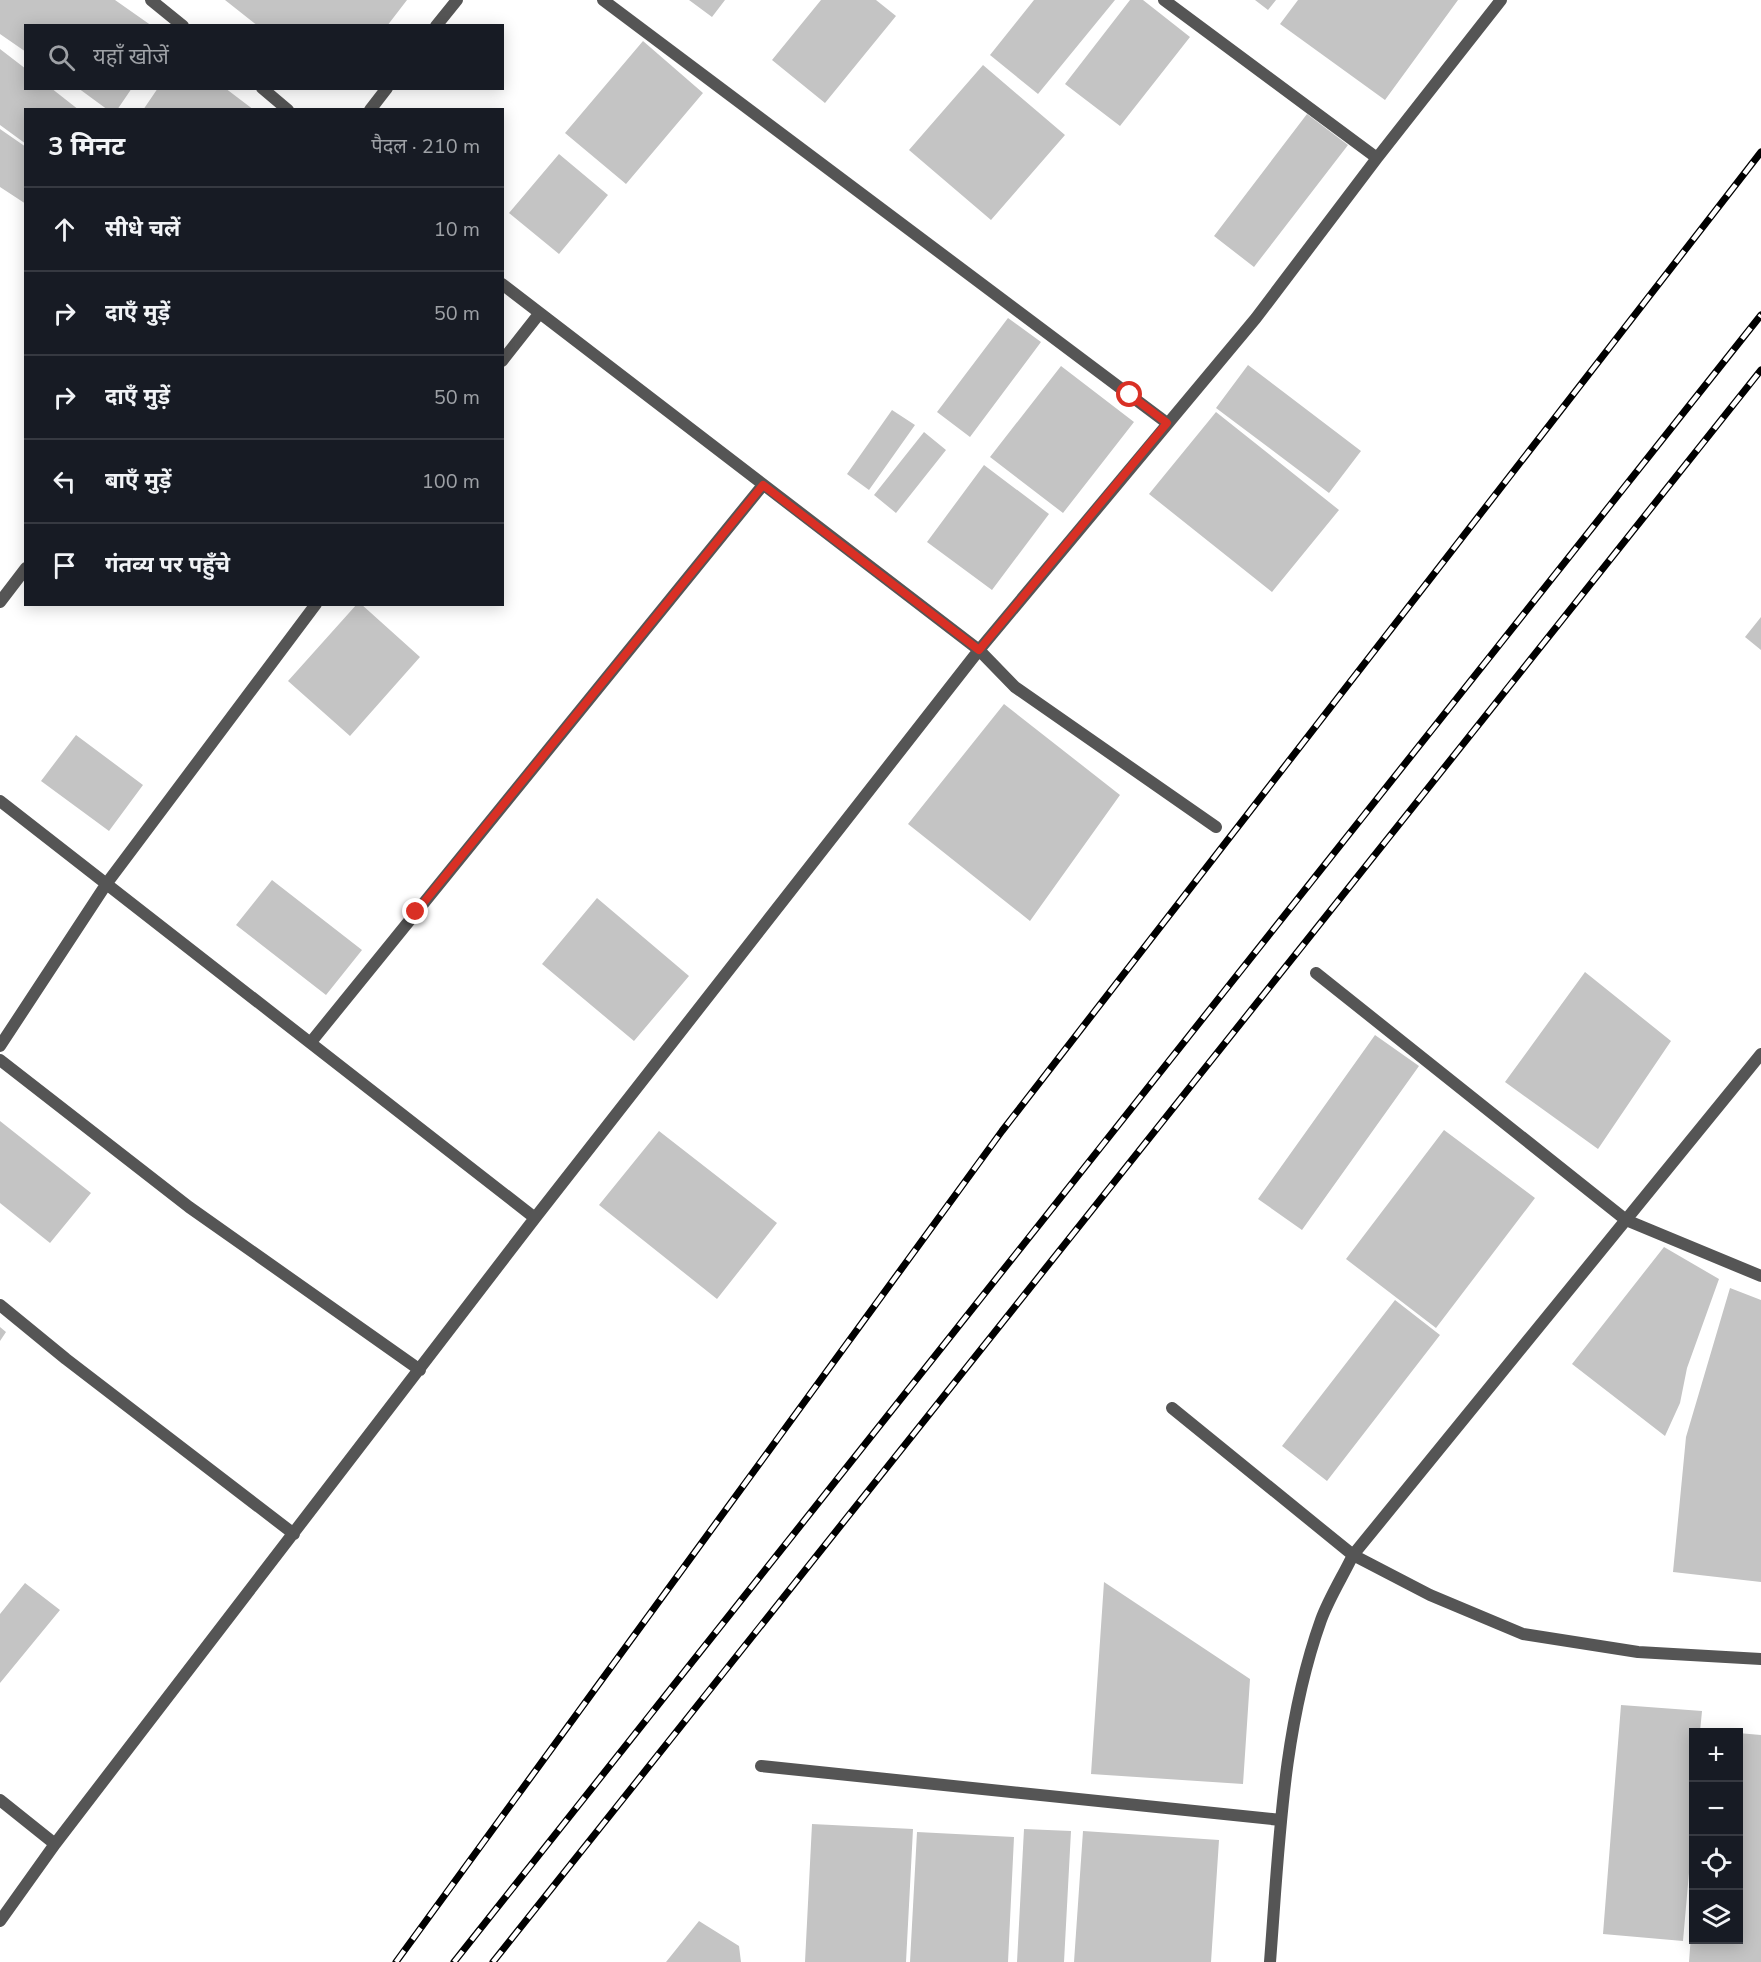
<!DOCTYPE html>
<html lang="hi">
<meta charset="utf-8">
<style>
body{margin:0;font-family:"Nunito Sans","Noto Sans Devanagari",sans-serif;background:#242831;color:#f1f3f6}
.controls{position:absolute;right:18px;bottom:18px;display:grid;overflow:hidden;border-radius:0px;box-shadow:0 3px 15px #0003}
.controls button{width:54px;height:54px;display:grid;place-items:center;padding:0;border:0;border-bottom:2px solid #363941;background:#171b24;color:#f1f3f6;font:30px sans-serif}
.stop{position:absolute;width:18px;height:18px;margin:-14px;border:4px solid #d93025;border-radius:50%;background:#fff}
.stop.end{background:#d93025;border-color:#fff;box-shadow:0 2px 6px #0008}
.list{margin:0;padding:0;list-style:none}
h2{display:flex;justify-content:space-between;align-items:center;height:78px;margin:0;padding:0 24px;font-size:26px}
h2 small{font-size:20px;font-weight:400;color:#9ea1a6}
.list li{display:grid;grid-template-columns:39px 1fr auto;gap:18px;align-items:center;box-sizing:border-box;height:84px;padding:0 24px;border-top:2px solid #363941}
.list b{display:block;font-size:22px;white-space:nowrap}
.list em{font-size:20px;font-style:normal;color:#9ea1a6}
.icon{flex:none;width:33px;height:33px;fill:none;stroke:currentColor;stroke-width:2;stroke-linecap:round;stroke-linejoin:round}
.map{position:relative;flex:none;width:1761px;height:1962px;overflow:hidden}
.search{position:absolute;background:#171b24;box-shadow:0 3px 15px #0003;left:24px;top:24px;width:480px;height:66px;display:flex;align-items:center;gap:15px;box-sizing:border-box;padding:0 21px;border-radius:0px;color:#9ea1a6;font-size:22px}
.panel{position:absolute;background:#171b24;box-shadow:0 3px 15px #0003;left:24px;top:108px;width:480px;height:498px;border-radius:0px}
.map>svg:first-child{display:block}
.building{fill:#c4c4c4}
.lines{fill:none;stroke-linecap:round;stroke-linejoin:round}
.service{stroke:#555;stroke-width:12}
.rail-casing{stroke:#000;stroke-width:7}
.rail{stroke:#fff;stroke-width:4.5;stroke-dasharray:14;stroke-linecap:butt}
.route{stroke:#d93025;stroke-width:8}
</style>
<div class="map">
<svg width="1761" height="1962" viewBox="0 0 1761 1962">
<rect width="100%" height="100%" fill="#fff"/>
<path class="building" d="M0 0H115L152 26H26V52L0 34Z
M225 0H407L387 26H258Z
M689 0H725L712 17Z
M821 0H876L896 16 825 103 772 60Z
M1034 0H1115L1038 94 990 55Z
M1130 0H1143L1190 37 1120 126 1065 84Z
M1255 0H1276L1268 10Z
M1298 0H1458L1385 100 1280 24Z
M643 41 703 93 626 184 565 133Z
M0 49 26 69V88H51L79 110H26V144L0 125Z
M983 65 1065 135 991 220 909 150Z
M78 88H132L117 110H108Z
M158 88H225L254 110H143Z
M1307 114 1348 145 1254 267 1214 236Z
M0 129 26 147V204L0 187Z
M559 154 608 195 559 254 509 213Z
M1008 318 1041 342 970 437 937 412Z
M1248 365 1361 451 1329 493 1216 408Z
M1061 366 1134 422 1063 513 990 457Z
M892 410 915 425 869 490 847 474Z
M1216 412 1339 510 1272 592 1149 494Z
M924 432 946 450 896 513 874 495Z
M984 465 1049 514 992 590 927 542Z
M357 604H361L420 657 350 736 288 681Z
M1761 617V650L1745 637Z
M1004 704 1120 795 1030 921 908 824Z
M76 735 143 785 109 831 41 781Z
M272 880 362 950 326 995 236 925Z
M597 898 689 976 634 1041 542 964Z
M1585 972 1671 1041 1598 1149 1505 1082Z
M1375 1035 1419 1066 1302 1230 1258 1199Z
M0 1121 91 1193 50 1243 0 1203Z
M1444 1130 1535 1198 1436 1328 1346 1259Z
M659 1131 777 1223 717 1299 599 1205Z
M1664 1247 1719 1279 1687 1368 1680 1403 1665 1436 1572 1364Z
M1730 1288 1761 1300V1582L1673 1572 1686 1437Z
M1395 1300 1440 1335 1327 1481 1282 1446Z
M0 1327 6 1332 0 1341Z
M1104 1582 1250 1679 1243 1784 1091 1774Z
M25 1583 60 1610 0 1683V1614Z
M1621 1705 1702 1711 1700 1732H1694V1816L1683 1941 1603 1934Z
M1738 1733 1761 1735V1962H1689L1692 1921H1694V1940H1738Z
M812 1824 913 1829 906 1962H805Z
M1024 1829 1071 1831 1064 1962H1017Z
M1083 1831 1219 1840 1211 1962H1074Z
M917 1832 1014 1837 1008 1962H910Z
M699 1921 739 1946 741 1962H666Z"/>
<g class="lines">
<path class="service" d="M151 0 183 26
M603 0 1167 423
M1164 0 1377 158
M436 26 457 0
M262 88 288 110
M370 110 387 88
M502 284 979 650 1015 687 1216 827
M502 361 539 314
M0 602 26 568
M0 801 535 1218
M1316 973 1626 1220 1761 1276
M311 1042 763 485
M0 1046 107 883 316 604
M0 1060 189 1207 420 1370
M0 1305 66 1359 294 1534
M1172 1408 1353 1555 1430 1595 1523 1634 1638 1652 1761 1659
M761 1766 1281 1820
M0 1800 55 1844
M0 1921 55 1844 535 1218 979 650 1256 318 1377 158 1501 0
M1270 1962C1279 1848 1282 1729 1321 1620 1329 1598 1343 1576 1353 1555L1761 1054"/>
<g class="rail-casing">
<path id="rail" d="M396 1962 1002 1131 1761 152
M454 1962 1761 315
M493 1962 1761 370"/>
</g>
<use href="#rail" class="rail"/>
</g>
<g class="lines">
<path class="route" d="M416 912 763 485 979 650 1167 423 1130 395"/>
</g>
</svg>
<div class="controls">
<button>+</button>
<button>−</button>
<button><svg class="icon" aria-label="locate" viewBox="0 0 24 24"><circle cx="12" cy="12" r="6"/><path d="M12 2v4M12 18v4M2 12h4M18 12h4"/></svg></button>
<button><svg class="icon" aria-label="layers" viewBox="0 0 24 24"><path d="M12 4l9 5-9 5-9-5zM3 14l9 5 9-5"/></svg></button>
</div>
<div class="stop" style="left:1130px;top:395px"></div>
<div class="stop end" style="left:416px;top:912px"></div>
<div class="search"><svg class="icon" aria-label="search" viewBox="0 0 24 24"><circle cx="10" cy="10" r="6"/><path d="M15 15l6 6"/></svg>यहाँ खोजें</div>
<section class="panel">
<h2>3 मिनट<small>पैदल · 210 m</small></h2>
<ul class="list">
<li><svg class="icon" aria-label="ahead" viewBox="0 0 24 24"><path d="M12 20V5M6 11l6-6 6 6"/></svg><div><b>सीधे चलें</b></div><em>10 m</em></li>
<li><svg class="icon" aria-label="right" viewBox="0 0 24 24"><path d="M7 20v-9h11M14 6l5 5-5 5"/></svg><div><b>दाएँ मुड़ें</b></div><em>50 m</em></li>
<li><svg class="icon" aria-label="right" viewBox="0 0 24 24"><path d="M7 20v-9h11M14 6l5 5-5 5"/></svg><div><b>दाएँ मुड़ें</b></div><em>50 m</em></li>
<li><svg class="icon" aria-label="left" viewBox="0 0 24 24"><path d="M17 20v-9H6M10 6l-5 5 5 5"/></svg><div><b>बाएँ मुड़ें</b></div><em>100 m</em></li>
<li><svg class="icon" aria-label="arrive" viewBox="0 0 24 24"><path d="M6 21V4h12l-3 4 3 4H6"/></svg><div><b>गंतव्य पर पहुँचे</b></div></li>
</ul>
</section>
</div>
